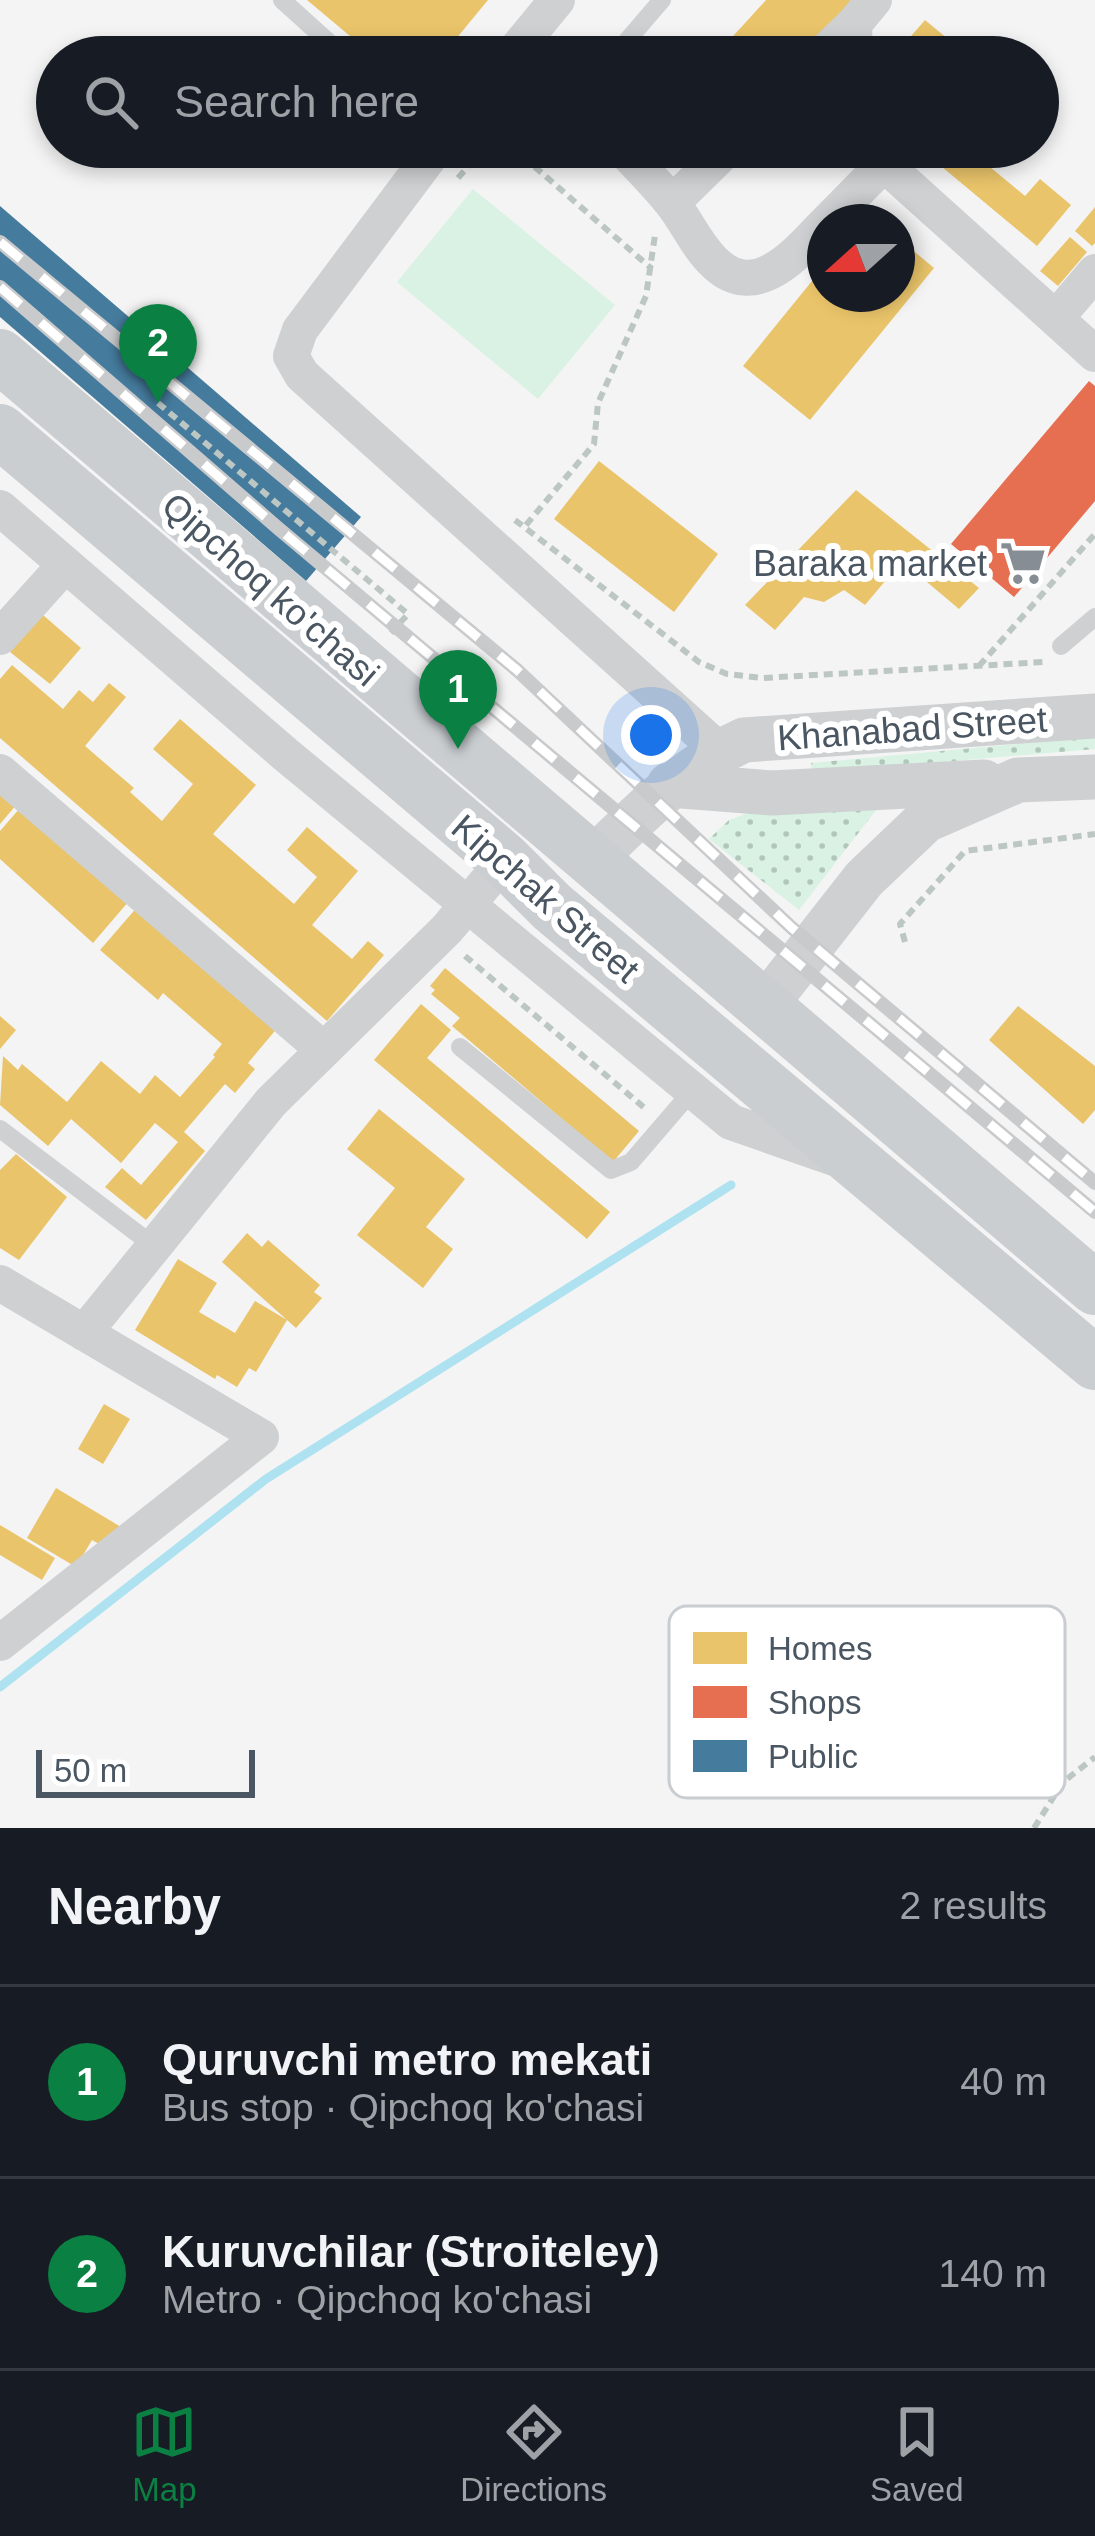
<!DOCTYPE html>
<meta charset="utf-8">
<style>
body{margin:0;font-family:Helvetica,sans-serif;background:#242831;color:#f1f3f6}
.compass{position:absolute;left:807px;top:204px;width:108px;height:108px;border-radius:50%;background:#171b24;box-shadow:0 6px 18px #0003;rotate:249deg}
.scale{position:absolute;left:36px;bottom:30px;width:219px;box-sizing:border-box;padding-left:12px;border:6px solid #4a5661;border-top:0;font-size:33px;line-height:42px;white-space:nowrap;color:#4a5661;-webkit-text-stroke:9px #fff;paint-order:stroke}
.you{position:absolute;left:651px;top:735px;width:42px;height:42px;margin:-30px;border:9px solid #fff;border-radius:50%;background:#1a73e8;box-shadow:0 0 0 18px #1a73e833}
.badge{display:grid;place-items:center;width:78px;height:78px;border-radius:50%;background:#0b8043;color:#fff;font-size:39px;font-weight:700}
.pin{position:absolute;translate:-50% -99px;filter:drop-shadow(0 3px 6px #0008)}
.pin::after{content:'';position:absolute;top:63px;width:42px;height:36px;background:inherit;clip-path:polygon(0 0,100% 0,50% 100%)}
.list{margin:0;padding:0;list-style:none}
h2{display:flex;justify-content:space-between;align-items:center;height:156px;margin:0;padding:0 48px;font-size:51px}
h2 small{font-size:39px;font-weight:400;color:#9ea1a6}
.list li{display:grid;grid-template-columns:78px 1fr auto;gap:36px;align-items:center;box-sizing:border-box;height:192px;padding:0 48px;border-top:3px solid #363941}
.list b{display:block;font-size:45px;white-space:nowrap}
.list p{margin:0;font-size:39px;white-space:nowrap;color:#9ea1a6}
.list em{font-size:39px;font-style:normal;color:#9ea1a6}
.icon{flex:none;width:66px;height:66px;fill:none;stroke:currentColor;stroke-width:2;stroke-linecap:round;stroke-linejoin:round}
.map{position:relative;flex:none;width:1095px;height:1828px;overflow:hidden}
.search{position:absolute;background:#171b24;box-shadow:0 6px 18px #0003;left:36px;right:36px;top:36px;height:132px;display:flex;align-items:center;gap:30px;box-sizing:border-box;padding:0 42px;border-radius:66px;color:#9ea1a6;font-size:45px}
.sheet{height:540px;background:#171b24}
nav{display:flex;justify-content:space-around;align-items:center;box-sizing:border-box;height:168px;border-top:3px solid #363941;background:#171b24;font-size:33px;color:#9ea1a6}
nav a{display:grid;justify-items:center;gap:6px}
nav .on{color:#0b8043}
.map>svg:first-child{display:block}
.grass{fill:url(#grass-dots)}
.pitch{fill:#d9f2e3}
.homes{fill:#e9c46a}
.shops{fill:#e76f51}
.public{fill:#457b9d}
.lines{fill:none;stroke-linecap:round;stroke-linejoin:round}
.stream{stroke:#aee2f0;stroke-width:9}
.path{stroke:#bcc7c4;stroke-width:6;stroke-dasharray:9 6;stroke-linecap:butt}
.service{stroke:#ced0d2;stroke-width:18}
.minor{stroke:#ced0d2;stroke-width:36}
.tertiary{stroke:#ced0d2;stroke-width:45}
.primary{stroke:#caced1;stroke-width:54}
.rail-casing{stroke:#c9cacc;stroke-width:14}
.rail{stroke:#fff;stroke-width:9;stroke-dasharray:27;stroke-linecap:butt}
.labels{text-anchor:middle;stroke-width:12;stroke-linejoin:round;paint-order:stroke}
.poi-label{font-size:36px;fill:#4a5661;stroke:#fff;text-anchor:end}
.street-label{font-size:36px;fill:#4a5661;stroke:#fff}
.key{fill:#fff;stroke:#c9ccd0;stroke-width:3}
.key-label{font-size:33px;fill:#4a5661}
</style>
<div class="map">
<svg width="1095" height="1828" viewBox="0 0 1095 1828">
<defs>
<pattern id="grass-dots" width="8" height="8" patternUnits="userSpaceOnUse" patternTransform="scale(3)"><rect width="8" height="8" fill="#d9f2e3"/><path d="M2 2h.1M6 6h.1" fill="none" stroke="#b2c7bb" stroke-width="1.8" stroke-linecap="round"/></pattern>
</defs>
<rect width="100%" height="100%" fill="#f4f4f4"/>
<path class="grass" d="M1095 737V749L812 773 811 763Z
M880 805 799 910 709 839 729 820 749 813Z"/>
<path class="pitch" d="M473 189 615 305 538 399 397 282Z"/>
<path class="homes" d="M307 0H488L441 57H375Z
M766 0H854L802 57H714Z
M925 20 948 39 932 57H893Z
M918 147H966L1025 196 1040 179 1071 205 1037 246Z
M1095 207V243L1092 246 1075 231Z
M897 237 934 268 810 420 743 366 825 265V294H897Z
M1070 237 1087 252 1058 286 1040 271Z
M599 461 718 554 674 612 554 519Z
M856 490 979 588 959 609 902 561 865 605 844 590 824 602 804 597 775 630 745 605Z
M43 615 81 648 50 684 10 652Z
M12 665 63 709 79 690 93 702 109 683 126 697 85 746 134 788 130 792 162 821 193 784 153 749 180 719 256 785 213 834 294 904 317 877 287 850 307 827 358 871 312 925 352 959 368 941 384 955 327 1021 0 738V679Z
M0 790 17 804 0 824Z
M20 808 129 901 93 943 0 859V831Z
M139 905 279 1026 248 1063 255 1069 235 1093 225 1084 184 1132 205 1151 146 1220 105 1187 122 1168 141 1185 178 1142 155 1123 121 1163 71 1119 48 1146 0 1105 3 1056 18 1070 22 1064 67 1102 101 1061 140 1094 155 1075 180 1097 215 1057 213 1055 222 1044 163 993 158 1000 100 950Z
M445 968 639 1131 613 1162 452 1026 460 1018 431 994 435 990 430 986Z
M421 1004 451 1030 427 1058 610 1212 587 1239 374 1060Z
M1018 1006 1095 1066V1110L1083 1124 989 1040Z
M0 1016 16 1030 0 1049Z
M379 1109 465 1179 426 1227 453 1249 423 1288 357 1235 395 1188 347 1149Z
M16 1154 67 1197 19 1260 0 1248V1170Z
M247 1233 262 1247 268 1240 320 1285 314 1292 322 1298 296 1328 222 1262Z
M178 1259 217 1283 199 1312 235 1333 255 1301 287 1320 256 1372 249 1368 237 1387 217 1375 215 1379 135 1330Z
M104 1404 130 1419 103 1464 78 1449Z
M56 1488 126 1530 113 1552 92 1540 76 1567 27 1538Z
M0 1525 55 1558 42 1580 0 1555Z"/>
<path class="shops" d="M1089 381 1095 386V501L1014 597 951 544Z"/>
<path class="public" d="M0 206 361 517 306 581 0 317Z"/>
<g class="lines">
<path class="stream" d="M0 1687 266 1479 731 1185"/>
<path class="path" d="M512 147 652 269
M458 178 483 150 498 147
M158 403 408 614 391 633
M515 520 699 662 727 674 762 678 1044 662
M526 525 594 444 598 403 646 296 655 235
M979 666 1095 534
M905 942 900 924 965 851 1095 834
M465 956 647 1110
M1034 1828 1063 1782 1095 1757"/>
<path class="service" d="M282 0 345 57
M613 57 662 0
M1061 646 1095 617
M460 1047 611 1170 631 1162 692 1091
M0 1129 154 1246"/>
<path class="minor" d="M510 57 557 0
M820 57 854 24
M855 57 854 24 874 0
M437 147 300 330 291 356 302 375 720 751
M621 147C638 165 656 183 672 203 687 222 698 248 716 264 757 302 798 252 825 224
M874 147 884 164 1095 354
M672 203 729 147
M827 222 884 164
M1057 317 1095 272
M0 508 285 754 731 1122 834 1158
M0 637 65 565
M0 772 324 1050
M0 1283 261 1437 0 1643
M84 1333 271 1102 447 929 505 860"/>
<path class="tertiary" d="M669 785 772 793 984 782
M590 862C638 816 682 768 744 740L1095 716
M763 1008 864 879 926 820 1018 780 1095 777"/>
<path class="primary" d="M0 356 1095 1288
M0 431 505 860 552 907 1095 1363"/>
<g class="rail-casing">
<path id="rail" d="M0 242 517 670 792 928 1095 1183
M0 287 279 529 1095 1212"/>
</g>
<use href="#rail" class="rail"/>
</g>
<defs>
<g id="supermarket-bare" transform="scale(3.6)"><path d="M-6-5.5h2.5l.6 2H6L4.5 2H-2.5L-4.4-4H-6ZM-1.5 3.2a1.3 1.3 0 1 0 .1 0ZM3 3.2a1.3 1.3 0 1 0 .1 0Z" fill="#868d94" stroke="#fff" stroke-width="2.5" paint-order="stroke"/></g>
</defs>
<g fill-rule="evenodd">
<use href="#supermarket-bare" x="1023" y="563"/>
</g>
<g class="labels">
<g class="poi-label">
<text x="987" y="576">Baraka market</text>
</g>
<g class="street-label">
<text transform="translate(271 589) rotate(41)" y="13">Qipchoq ko'chasi</text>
<text transform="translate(912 728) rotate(-4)" y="13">Khanabad Street</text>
<text transform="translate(546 898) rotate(41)" y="13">Kipchak Street</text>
</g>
</g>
<rect x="669" y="1606" width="396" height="192" rx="18" class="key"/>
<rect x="693" y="1632" width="54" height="32" fill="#e9c46a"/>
<rect x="693" y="1686" width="54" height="32" fill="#e76f51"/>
<rect x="693" y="1740" width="54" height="32" fill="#457b9d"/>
<g class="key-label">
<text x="768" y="1660">Homes</text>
<text x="768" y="1714">Shops</text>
<text x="768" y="1768">Public</text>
</g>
</svg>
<svg class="compass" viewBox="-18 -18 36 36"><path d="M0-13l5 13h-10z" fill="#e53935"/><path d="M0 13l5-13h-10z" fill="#9ea1a6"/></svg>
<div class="scale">50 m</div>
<div class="you"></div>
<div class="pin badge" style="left:458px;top:749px">1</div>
<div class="pin badge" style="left:158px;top:403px">2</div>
<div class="search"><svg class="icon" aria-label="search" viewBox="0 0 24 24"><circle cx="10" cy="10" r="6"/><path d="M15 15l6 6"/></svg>Search here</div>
</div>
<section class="sheet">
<h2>Nearby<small>2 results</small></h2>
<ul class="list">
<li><span class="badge">1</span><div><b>Quruvchi metro mekati</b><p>Bus stop · Qipchoq ko'chasi</p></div><em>40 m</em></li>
<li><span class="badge">2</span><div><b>Kuruvchilar (Stroiteley)</b><p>Metro · Qipchoq ko'chasi</p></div><em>140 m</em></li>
</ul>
</section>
<nav>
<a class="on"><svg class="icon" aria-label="map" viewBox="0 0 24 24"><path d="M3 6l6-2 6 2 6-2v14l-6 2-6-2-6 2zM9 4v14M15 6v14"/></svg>Map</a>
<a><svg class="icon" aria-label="directions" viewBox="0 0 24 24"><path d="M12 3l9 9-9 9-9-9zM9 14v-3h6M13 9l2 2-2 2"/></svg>Directions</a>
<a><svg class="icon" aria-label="saved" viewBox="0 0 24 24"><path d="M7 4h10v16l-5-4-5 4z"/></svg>Saved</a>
</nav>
